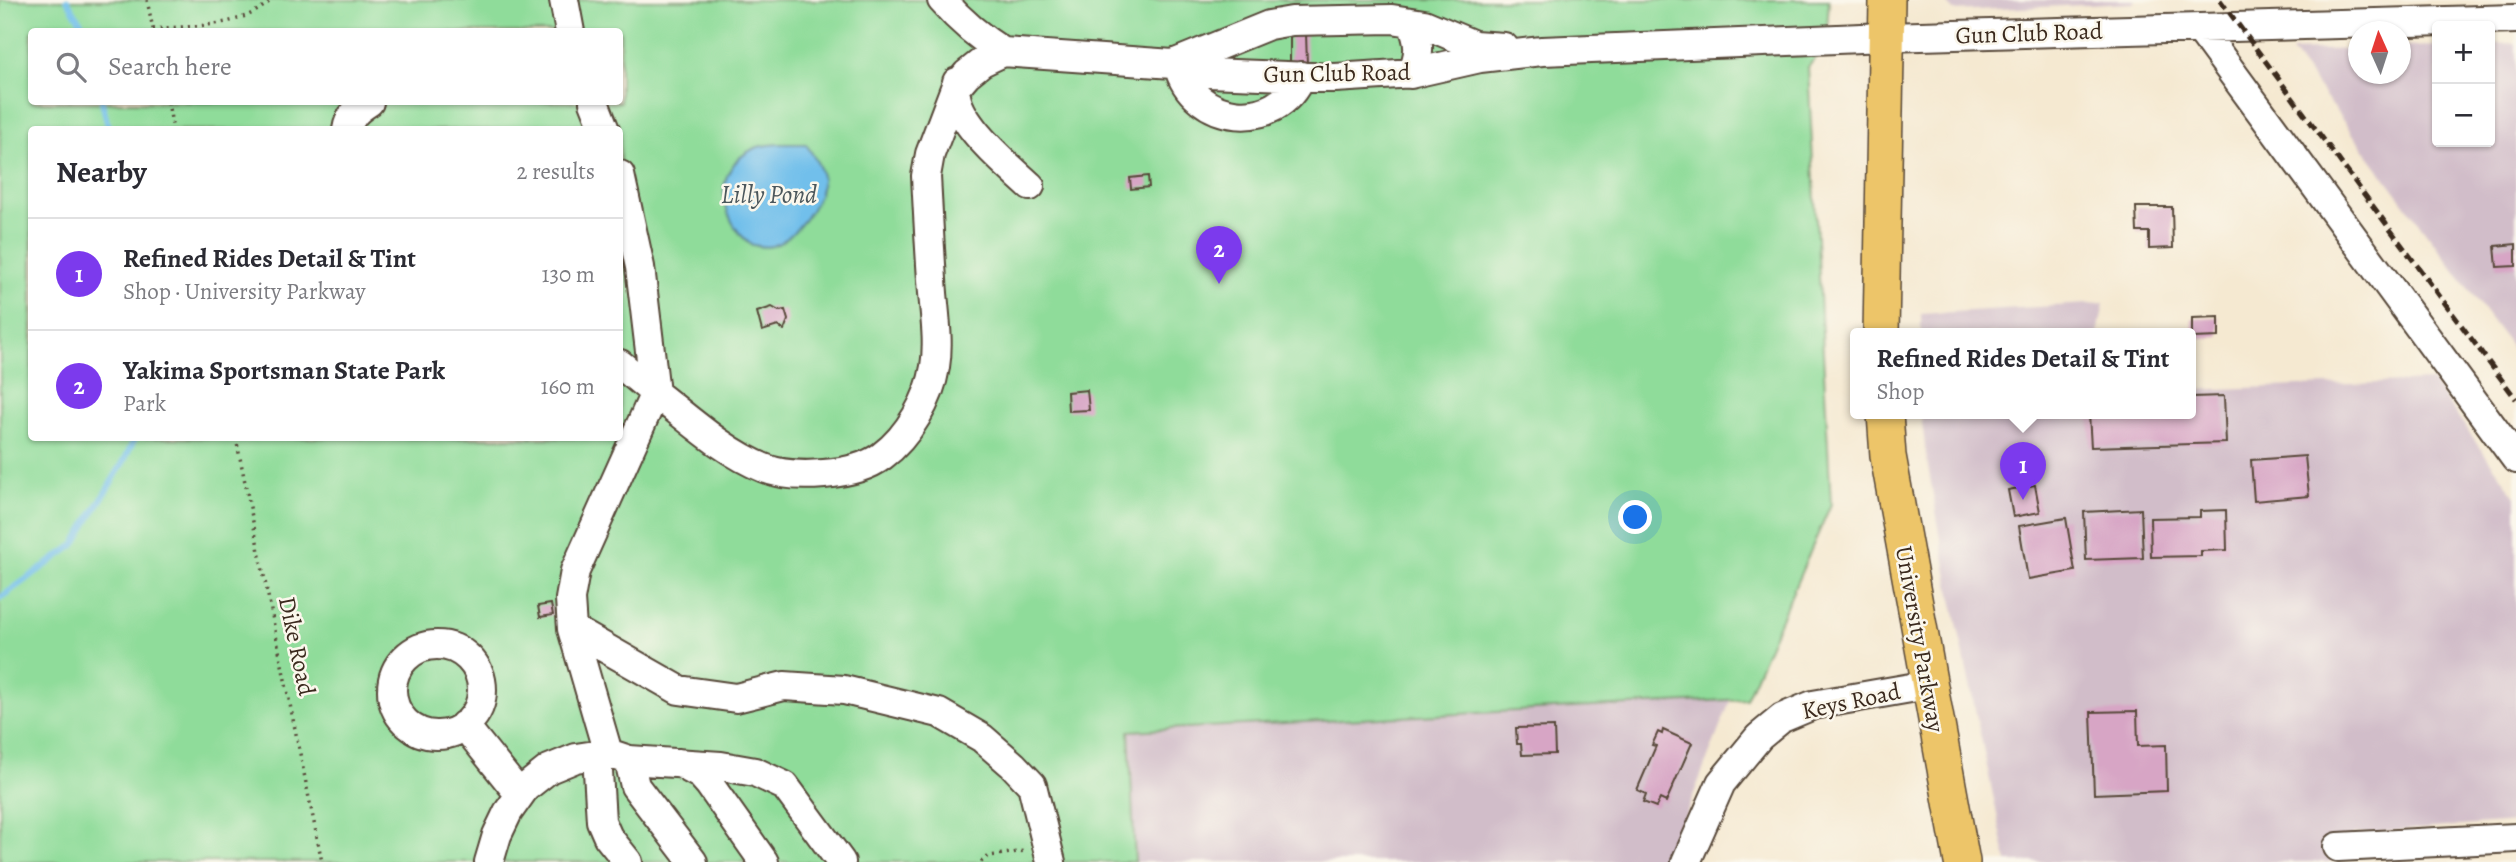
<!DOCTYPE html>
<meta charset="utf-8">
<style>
body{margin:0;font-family:Alegreya,serif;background:#f2f2f3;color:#2b2b33}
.controls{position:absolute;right:21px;top:21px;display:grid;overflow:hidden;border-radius:7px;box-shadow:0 2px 5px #0004}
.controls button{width:63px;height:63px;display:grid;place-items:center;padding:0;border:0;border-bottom:2px solid #e1e1e2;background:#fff;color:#2b2b33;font:35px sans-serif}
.compass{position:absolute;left:2348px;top:21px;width:63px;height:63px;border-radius:50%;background:#fff;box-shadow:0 2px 5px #0004;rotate:357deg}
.you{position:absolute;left:1636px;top:518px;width:24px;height:24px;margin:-18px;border:5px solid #fff;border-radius:50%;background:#1a73e8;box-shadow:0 0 0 10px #1a73e833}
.badge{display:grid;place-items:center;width:46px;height:46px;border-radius:50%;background:#7c3aed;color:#fff;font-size:23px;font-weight:700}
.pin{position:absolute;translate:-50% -58px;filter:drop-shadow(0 2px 4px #0008)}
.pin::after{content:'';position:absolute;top:37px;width:24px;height:21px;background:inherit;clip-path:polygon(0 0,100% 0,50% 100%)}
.popup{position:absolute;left:1850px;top:328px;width:346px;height:91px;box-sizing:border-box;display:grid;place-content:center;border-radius:7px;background:#fff;filter:drop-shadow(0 2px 5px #0005);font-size:23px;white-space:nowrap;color:#7c7c81}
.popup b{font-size:26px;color:#2b2b33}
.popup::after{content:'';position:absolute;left:50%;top:100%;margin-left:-14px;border:14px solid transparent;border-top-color:#fff}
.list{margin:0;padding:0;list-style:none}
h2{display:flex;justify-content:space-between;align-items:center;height:91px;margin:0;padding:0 28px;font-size:30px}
h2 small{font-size:23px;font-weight:400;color:#7c7c81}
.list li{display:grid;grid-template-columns:46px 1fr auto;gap:21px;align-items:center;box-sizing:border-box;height:112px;padding:0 28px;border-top:2px solid #e1e1e2}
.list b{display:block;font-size:26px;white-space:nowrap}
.list p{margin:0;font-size:23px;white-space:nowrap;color:#7c7c81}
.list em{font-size:23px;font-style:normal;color:#7c7c81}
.icon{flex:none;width:38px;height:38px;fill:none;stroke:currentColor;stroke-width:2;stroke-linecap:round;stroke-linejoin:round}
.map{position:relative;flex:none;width:2516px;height:862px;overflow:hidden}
.search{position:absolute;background:#fff;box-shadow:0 2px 5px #0004;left:28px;top:28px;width:595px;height:77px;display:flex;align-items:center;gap:18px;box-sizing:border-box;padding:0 24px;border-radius:7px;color:#7c7c81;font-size:26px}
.panel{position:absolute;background:#fff;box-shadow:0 2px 5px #0004;left:28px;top:126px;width:595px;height:315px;border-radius:7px}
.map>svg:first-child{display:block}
.industrial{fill:#d1bdc9}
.green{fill:#8fdc9a;stroke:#65835c;stroke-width:2;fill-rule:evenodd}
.water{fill:#71bfeb;stroke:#567484;stroke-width:2}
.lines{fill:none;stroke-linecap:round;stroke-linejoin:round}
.stream{stroke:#71bfeb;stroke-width:6}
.building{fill:#d7a5c5}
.minor-casing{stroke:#574739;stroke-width:32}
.major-casing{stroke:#574739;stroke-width:38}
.path{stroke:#574739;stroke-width:3.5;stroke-dasharray:2 5;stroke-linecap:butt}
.minor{stroke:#fff;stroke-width:28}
.major{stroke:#edc569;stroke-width:35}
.rail{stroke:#3b2a1e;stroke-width:5;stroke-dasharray:10 5;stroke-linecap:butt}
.labels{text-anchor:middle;stroke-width:5;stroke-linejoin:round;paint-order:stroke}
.street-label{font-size:24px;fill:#3b2a1e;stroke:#fbf7ec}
.water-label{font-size:26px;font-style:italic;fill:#4b575c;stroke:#fbf7ec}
</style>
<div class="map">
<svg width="2516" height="862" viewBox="0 0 2516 862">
<rect width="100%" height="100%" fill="#fbf7ec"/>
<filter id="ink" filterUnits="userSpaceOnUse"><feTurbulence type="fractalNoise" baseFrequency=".0143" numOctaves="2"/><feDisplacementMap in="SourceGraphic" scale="14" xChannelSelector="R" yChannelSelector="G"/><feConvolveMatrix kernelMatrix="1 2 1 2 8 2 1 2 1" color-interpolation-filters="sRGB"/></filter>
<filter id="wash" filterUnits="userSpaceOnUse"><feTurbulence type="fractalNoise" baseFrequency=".00686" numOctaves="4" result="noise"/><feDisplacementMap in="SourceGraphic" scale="28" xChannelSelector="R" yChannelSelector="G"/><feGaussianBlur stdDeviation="1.57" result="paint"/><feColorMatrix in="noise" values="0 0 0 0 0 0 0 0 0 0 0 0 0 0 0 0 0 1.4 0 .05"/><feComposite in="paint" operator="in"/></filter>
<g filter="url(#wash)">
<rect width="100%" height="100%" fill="#f5e9d1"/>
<path class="industrial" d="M1945 0H2135L2133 3 1953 11Z
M2516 43V353L2291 51 2358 49V74H2400L2401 47 2437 46V142H2490V44Z
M2104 303 2098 334H1921V314Z
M2432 381 2516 497V822L2353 834 2329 862H2007L1951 594 1927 461 1921 414H2191V390Z
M1731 699 1667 862H1135L1129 731Z"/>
<path class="green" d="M0 0H1829L1826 45 1808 67 1831 504 1746 699 1129 731 1135 862H0ZM32 32H620V102H32ZM32 130H620V438H32Z"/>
<path class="water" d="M780 144H806C812 154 822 167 822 179 823 201 793 241 772 246 764 248 757 246 750 244 719 217 711 170 753 149 760 145 772 145 780 144Z"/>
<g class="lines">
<path class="stream" d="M67 0 87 32
M102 102 109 130
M0 598 74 545 124 461 135 438"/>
</g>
<g id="blocks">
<path class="building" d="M1290 33H1306L1307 65H1290Z
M1148 176 1149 187 1131 189 1130 178Z
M2136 207H2172L2173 248 2149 249V232H2137Z
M2516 244V266L2497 267 2495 246Z
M772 307 779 311 785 310 788 320 784 330 778 326 762 331 757 312Z
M2219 317V337L2192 338V318Z
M1087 390 1089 410 1068 411 1067 392Z
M2224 396 2226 443 2091 447 2089 414H2191V397Z
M2305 456 2309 496 2254 501 2251 460Z
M2035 485 2040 512 2013 517 2008 490Z
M2141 509 2143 558 2086 560 2084 512Z
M2226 510 2227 550 2201 551V556L2151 557 2150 518 2200 517V511Z
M2066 518 2075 571 2028 579 2019 526Z
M551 604 553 615 540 617 538 606Z
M2137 711 2138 746 2166 745 2167 791 2094 794 2091 712Z
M1554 727 1555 754 1522 755 1521 744H1517L1516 728Z
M1663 730 1692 743 1666 802 1660 799 1656 807 1643 802 1646 794 1637 790 1656 746 1652 745 1658 732 1662 734Z"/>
</g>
</g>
<g filter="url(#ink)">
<use href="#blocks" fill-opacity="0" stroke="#574739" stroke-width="2"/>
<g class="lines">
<g class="minor-casing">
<path id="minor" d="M564 0 570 32
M1411 22C1420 41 1421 55 1411 74
M2200 29 2516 459
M1003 52 1173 64 1208 73 1335 78 1414 73 1480 58 1542 51 1886 37 2516 19
M1173 64 1269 25 1292 21 1392 19 1424 24 1474 45 1504 47
M1178 65C1193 124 1277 134 1301 76
M957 82C946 116 1008 165 1030 186
M594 102 605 130
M347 130C349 116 358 109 369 102
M620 175 640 267 655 393C689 419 724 452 764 468 793 480 856 476 882 456 908 437 930 399 935 367 939 343 935 317 933 293 930 254 928 215 926 176L930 154 955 88 967 74 982 62 1003 52C979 37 961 22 942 0
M572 629 679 690 736 698 784 686 844 690 939 713 982 738 1013 765 1032 785 1051 862
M392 690a45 45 0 1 1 90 0a45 45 0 1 1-90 0Z
M464 725 520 795
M608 753 572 629 570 599 575 571 655 393 620 364
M597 755 601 821 608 837 628 862
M629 760 635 786 693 862
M679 763 701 775 709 784 764 862
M2338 847 2516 838
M489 862 497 835 508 812 525 788 549 769 576 758 608 753 629 760 721 766 755 772 785 786 841 862
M1686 862 1721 783 1759 737 1782 718 1813 705 1928 685"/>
</g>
<g class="major-casing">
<path id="major" d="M1881 334 1887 0
M1885 414 1888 456 1962 862"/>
</g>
<path class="path" d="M147 0 153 29
M153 29C192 25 241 29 271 0
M168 102 173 130
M236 438 322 862
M981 862 989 856 1025 851"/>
<use href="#minor" class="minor"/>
<use href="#major" class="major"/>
<path class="rail" d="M2220 0 2516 399"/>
</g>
</g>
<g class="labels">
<g class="street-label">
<text transform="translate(2029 33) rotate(-2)" y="8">Gun Club Road</text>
<text transform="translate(1337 73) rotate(-1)" y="8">Gun Club Road</text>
<text transform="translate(1920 639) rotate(80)" y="8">University Parkway</text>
<text transform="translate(297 646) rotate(78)" y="8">Dike Road</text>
<text transform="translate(1851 701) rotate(-12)" y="8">Keys Road</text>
</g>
<g class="water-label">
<text x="769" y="203">Lilly Pond</text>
</g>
</g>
</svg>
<div class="controls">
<button>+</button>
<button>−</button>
</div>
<svg class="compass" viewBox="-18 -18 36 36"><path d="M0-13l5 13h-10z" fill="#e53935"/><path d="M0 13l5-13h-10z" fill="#7c7c81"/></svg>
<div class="you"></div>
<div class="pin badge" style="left:2023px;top:500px">1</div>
<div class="popup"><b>Refined Rides Detail &amp; Tint</b>Shop</div>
<div class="pin badge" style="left:1219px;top:284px">2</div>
<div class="search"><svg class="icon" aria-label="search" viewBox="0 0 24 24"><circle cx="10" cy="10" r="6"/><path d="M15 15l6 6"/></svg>Search here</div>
<section class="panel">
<h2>Nearby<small>2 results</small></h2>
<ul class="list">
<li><span class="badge">1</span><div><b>Refined Rides Detail &amp; Tint</b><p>Shop · University Parkway</p></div><em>130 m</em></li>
<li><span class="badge">2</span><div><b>Yakima Sportsman State Park</b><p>Park</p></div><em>160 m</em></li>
</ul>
</section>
</div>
